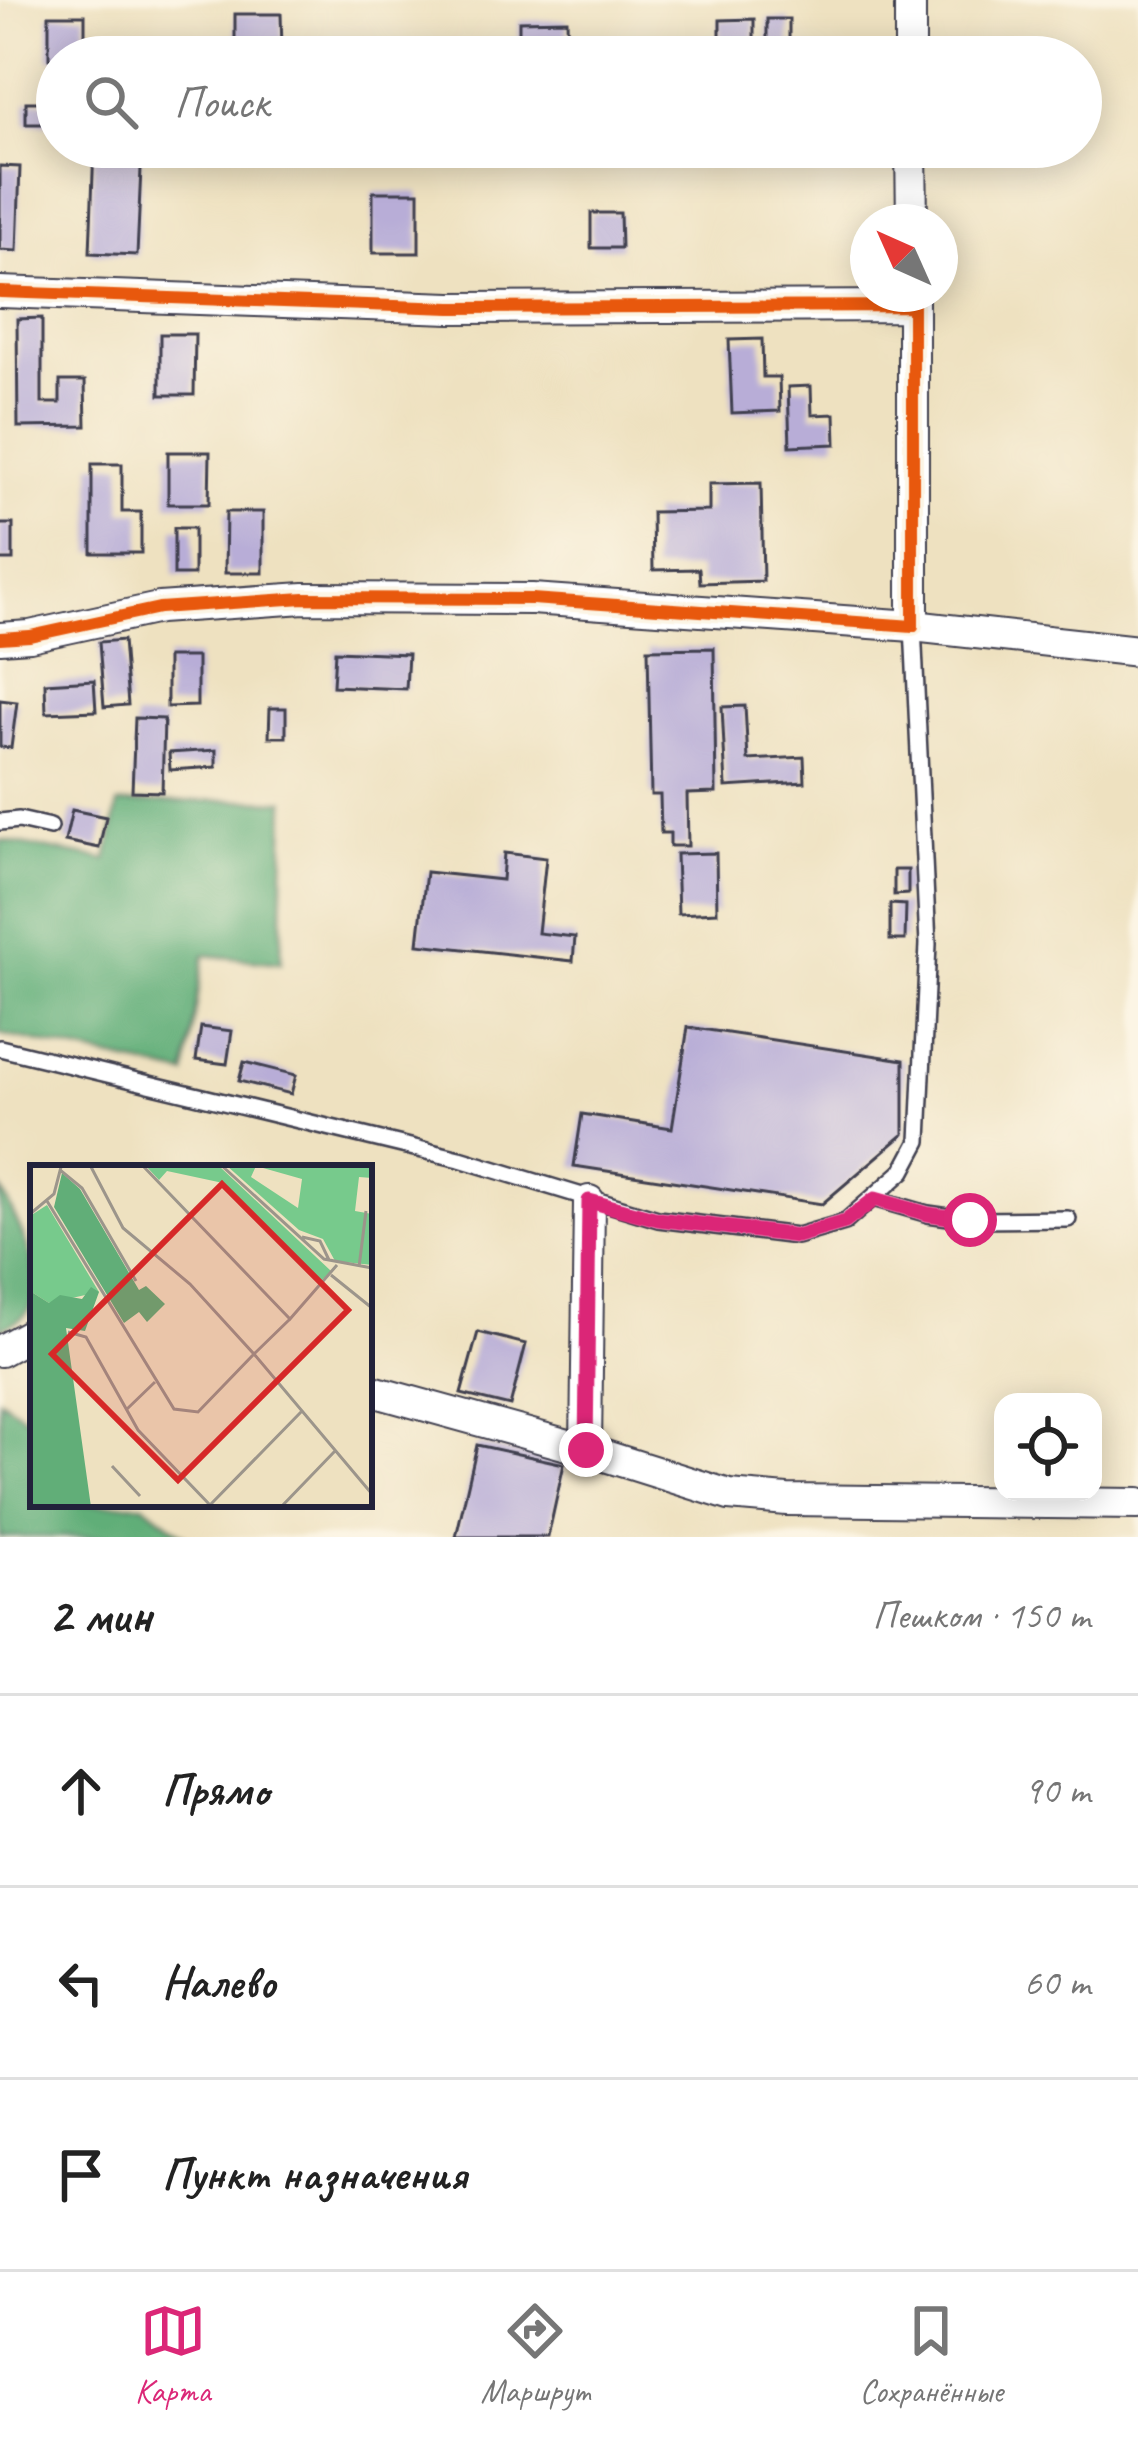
<!DOCTYPE html>
<html lang="ru">
<meta charset="utf-8">
<style>
body{margin:0;font-family:Caveat,sans-serif;background:#f2f2f2;color:#222}
.controls{position:absolute;right:36px;bottom:36px;display:grid;overflow:hidden;border-radius:24px;box-shadow:0 6px 30px #0003}
.controls button{width:108px;height:108px;display:grid;place-items:center;padding:0;border:0;border-bottom:3px solid #e0e0e0;background:#fff;color:#222;font:60px sans-serif}
.compass{position:absolute;left:850px;top:204px;width:108px;height:108px;border-radius:50%;background:#fff;box-shadow:0 6px 30px #0003;rotate:315deg}
.stop{position:absolute;width:36px;height:36px;margin:-27px;border:9px solid #db2777;border-radius:50%;background:#fff}
.stop.end{background:#db2777;border-color:#fff;box-shadow:0 3px 12px #0008}
.list{margin:0;padding:0;list-style:none}
h2{display:flex;justify-content:space-between;align-items:center;height:156px;margin:0;padding:0 48px;font-size:51px}
h2 small{font-size:39px;font-weight:400;color:#767676}
.list li{display:grid;grid-template-columns:78px 1fr auto;gap:36px;align-items:center;box-sizing:border-box;height:192px;padding:0 48px;border-top:3px solid #e0e0e0}
.list b{display:block;font-size:45px;white-space:nowrap}
.list em{font-size:39px;font-style:normal;color:#767676}
.icon{flex:none;width:66px;height:66px;fill:none;stroke:currentColor;stroke-width:2;stroke-linecap:round;stroke-linejoin:round}
.map{position:relative;flex:none;width:1138px;height:1537px;overflow:hidden}
.search{position:absolute;background:#fff;box-shadow:0 6px 30px #0003;left:36px;right:36px;top:36px;height:132px;display:flex;align-items:center;gap:30px;box-sizing:border-box;padding:0 42px;border-radius:66px;color:#767676;font-size:45px}
.sheet{height:732px;background:#fff}
nav{display:flex;justify-content:space-around;align-items:center;box-sizing:border-box;height:168px;border-top:3px solid #e0e0e0;background:#fff;font-size:33px;color:#767676}
nav a{display:grid;justify-items:center;gap:6px}
nav .on{color:#db2777}
.map>svg:first-child{display:block}
.forest{fill:#61ae78;stroke:#42685a;stroke-width:3}
.building{fill:#b8add7}
.lines{fill:none;stroke-linecap:round;stroke-linejoin:round}
.lane-casing{stroke:#413f4f;stroke-width:20}
.street-casing{stroke:#413f4f;stroke-width:34}
.lane{stroke:#fff;stroke-width:15}
.street{stroke:#fff;stroke-width:30}
.cycleway-casing{stroke:#fcf5e5;stroke-width:20}
.cycleway{stroke:#e8590c;stroke-width:12}
.route{stroke:#db2777;stroke-width:15}
.inset-road{fill:none;stroke:#9c958b;stroke-width:3}
.view{fill:#d62828;fill-opacity:0.15;stroke:#d62828;stroke-width:6}
.inset-edge{fill:none;stroke:#22223b;stroke-width:6}
</style>
<div class="map">
<svg width="1138" height="1537" viewBox="0 0 1138 1537">
<rect width="100%" height="100%" fill="#fcf5e5"/>
<filter id="ink" filterUnits="userSpaceOnUse"><feTurbulence type="fractalNoise" baseFrequency=".00833" numOctaves="2"/><feDisplacementMap in="SourceGraphic" scale="24" xChannelSelector="R" yChannelSelector="G"/><feConvolveMatrix kernelMatrix="1 2 1 2 8 2 1 2 1" color-interpolation-filters="sRGB"/></filter>
<filter id="wash" filterUnits="userSpaceOnUse"><feTurbulence type="fractalNoise" baseFrequency=".004" numOctaves="4" result="noise"/><feDisplacementMap in="SourceGraphic" scale="48" xChannelSelector="R" yChannelSelector="G"/><feGaussianBlur stdDeviation="2.7" result="paint"/><feColorMatrix in="noise" values="0 0 0 0 0 0 0 0 0 0 0 0 0 0 0 0 0 1.4 0 .05"/><feComposite in="paint" operator="in"/></filter>
<g filter="url(#wash)">
<rect width="100%" height="100%" fill="#eee1c0"/>
<path class="forest" d="M226 800 285 801 281 963 204 955 186 1075 0 1034V840L107 860 118 804Z
M0 1187C14 1217 55 1286 25 1315 19 1321 8 1325 0 1329Z
M0 1399 33 1422V1504H143L187 1537H0Z"/>
<g id="blocks">
<path class="building" d="M235 14H281L282 48 235 49Z
M49 15H85V57L49 59Z
M754 19V57H720V20Z
M767 19H789V57H767Z
M567 20 568 53 519 54V21Z
M26 102H57V124H26Z
M94 147H142L137 255 90 253Z
M0 166 20 167 17 251 0 250Z
M373 192H419V253H373Z
M591 213H620L621 248H591Z
M42 318V403H60V381H85L86 426 18 427 17 319Z
M160 334H195L194 395H160Z
M762 339 763 377H779L780 411 732 413 729 340Z
M811 386 812 415 835 414 836 444 790 446 788 387Z
M168 452H210L209 504H168Z
M92 464H122V512H141V553H92Z
M761 483 763 581 700 583 699 569 653 570 652 512 709 511V484Z
M226 512H263V573H225Z
M0 524H13V560H0Z
M174 528H194V575H174Z
M123 640 128 705 104 707 99 642Z
M714 648 716 793 687 794 688 846H670V833H661L660 795H651L648 649Z
M335 651 408 654 406 689 333 686Z
M167 657H197V706L167 707Z
M94 680 96 711 46 713 45 683Z
M0 700 17 702 11 748 0 747Z
M745 706 748 760 804 757 805 782 726 787 722 707Z
M270 708H286V737H269Z
M135 718 164 719 162 792 132 791Z
M216 750V767L170 770 169 753Z
M72 810 106 817 99 848 65 841Z
M504 853 546 858 538 933 575 937 573 961 418 944 426 872 502 880Z
M716 853 717 912 678 914 676 854Z
M894 870H908V894L894 895Z
M890 904 906 905 905 940H890Z
M201 1027 232 1031 227 1064 196 1060Z
M688 1027 904 1060V1134L822 1204 574 1166 582 1114 672 1128Z
M244 1062 296 1075 291 1094 239 1081Z
M478 1332 526 1344 510 1406 461 1394Z
M477 1445 564 1464 548 1537H456Z"/>
</g>
</g>
<g filter="url(#ink)">
<use href="#blocks" fill-opacity="0" stroke="#413f4f" stroke-width="3"/>
<g class="lines">
<g class="lane-casing">
<path id="lane" d="M0 822 19 820 50 827
M0 1048 460 1159 658 1219 797 1236 845 1222 903 1171 919 1141 928 944 913 626
M876 1199 928 1214 970 1220 1068 1219"/>
</g>
<g class="street-casing">
<path id="street" d="M910 0V57
M911 147 912 222
M0 292 451 308 913 306V294
M913 626 1138 651
M0 638 30 636 159 608 304 598 532 599 913 626V306
M0 1351 33 1333
M369 1390 586 1450 729 1495 787 1500 1138 1504
M586 1450 589 1201"/>
</g>
<use href="#lane" class="lane"/>
<use href="#street" class="street"/>
<g class="cycleway-casing">
<path id="cycleway" d="M0 292 451 308 913 306V294
M0 638 30 636 159 608 304 598 532 599 913 626V306"/>
</g>
<use href="#cycleway" class="cycleway"/>
</g>
</g>
<g class="lines" filter="url(#ink)">
<path class="route" d="M586 1450 589 1201 658 1219 797 1236 845 1222 875 1199 928 1214 970 1220"/>
</g>
<g transform="translate(30 1165)">
<rect width="342" height="342" fill="#eee1c0"/>
<path d="M115 0 189 1 301 106 291 116 193 18 137 6 129 15ZM196 0H342V13L329 12 325 46 342 49V100L305 96 293 74 269 65ZM226 1 272 14 268 43 221 12ZM17 40 69 127 19 138 0 126V51Z" fill="#77ca8c" fill-rule="evenodd"/>
<path d="M32 8 50 24 109 125 116 121 135 139 117 157 109 147 94 158 24 42ZM61 122 69 127 55 166 36 163 61 342H0V126L19 138 30 130 52 134Z" fill="#61ae78"/>
<path class="inset-road" d="M60 0 93 63 160 119 224 189 260 154M112 0 260 154 307 100M191 0 294 94 342 103M30 5 52 23 106 116M17 36 144 244 168 247 224 189 342 329M0 49 24 29 31 2M272 72 290 76 299 95M329 102 336 46M301 110 342 143M38 167 56 172 108 265 180 340M97 244 125 217M82 301 110 331M180 340 271 247M251 342 305 286"/>
<path class="view" d="M192 19 318 145 148 315 22 189Z"/>
<rect width="342" height="342" class="inset-edge"/>
</g>
</svg>
<div class="controls">
<button><svg class="icon" aria-label="locate" viewBox="0 0 24 24"><circle cx="12" cy="12" r="6"/><path d="M12 2v4M12 18v4M2 12h4M18 12h4"/></svg></button>
</div>
<svg class="compass" viewBox="-18 -18 36 36"><path d="M0-13l5 13h-10z" fill="#e53935"/><path d="M0 13l5-13h-10z" fill="#767676"/></svg>
<div class="stop" style="left:970px;top:1220px"></div>
<div class="stop end" style="left:586px;top:1450px"></div>
<div class="search"><svg class="icon" aria-label="search" viewBox="0 0 24 24"><circle cx="10" cy="10" r="6"/><path d="M15 15l6 6"/></svg>Поиск</div>
</div>
<section class="sheet">
<h2>2 мин<small>Пешком · 150 m</small></h2>
<ul class="list">
<li><svg class="icon" aria-label="ahead" viewBox="0 0 24 24"><path d="M12 20V5M6 11l6-6 6 6"/></svg><div><b>Прямо</b></div><em>90 m</em></li>
<li><svg class="icon" aria-label="left" viewBox="0 0 24 24"><path d="M17 20v-9H6M10 6l-5 5 5 5"/></svg><div><b>Налево</b></div><em>60 m</em></li>
<li><svg class="icon" aria-label="arrive" viewBox="0 0 24 24"><path d="M6 21V4h12l-3 4 3 4H6"/></svg><div><b>Пункт назначения</b></div></li>
</ul>
</section>
<nav>
<a class="on"><svg class="icon" aria-label="map" viewBox="0 0 24 24"><path d="M3 6l6-2 6 2 6-2v14l-6 2-6-2-6 2zM9 4v14M15 6v14"/></svg>Карта</a>
<a><svg class="icon" aria-label="directions" viewBox="0 0 24 24"><path d="M12 3l9 9-9 9-9-9zM9 14v-3h6M13 9l2 2-2 2"/></svg>Маршрут</a>
<a><svg class="icon" aria-label="saved" viewBox="0 0 24 24"><path d="M7 4h10v16l-5-4-5 4z"/></svg>Сохранённые</a>
</nav>
